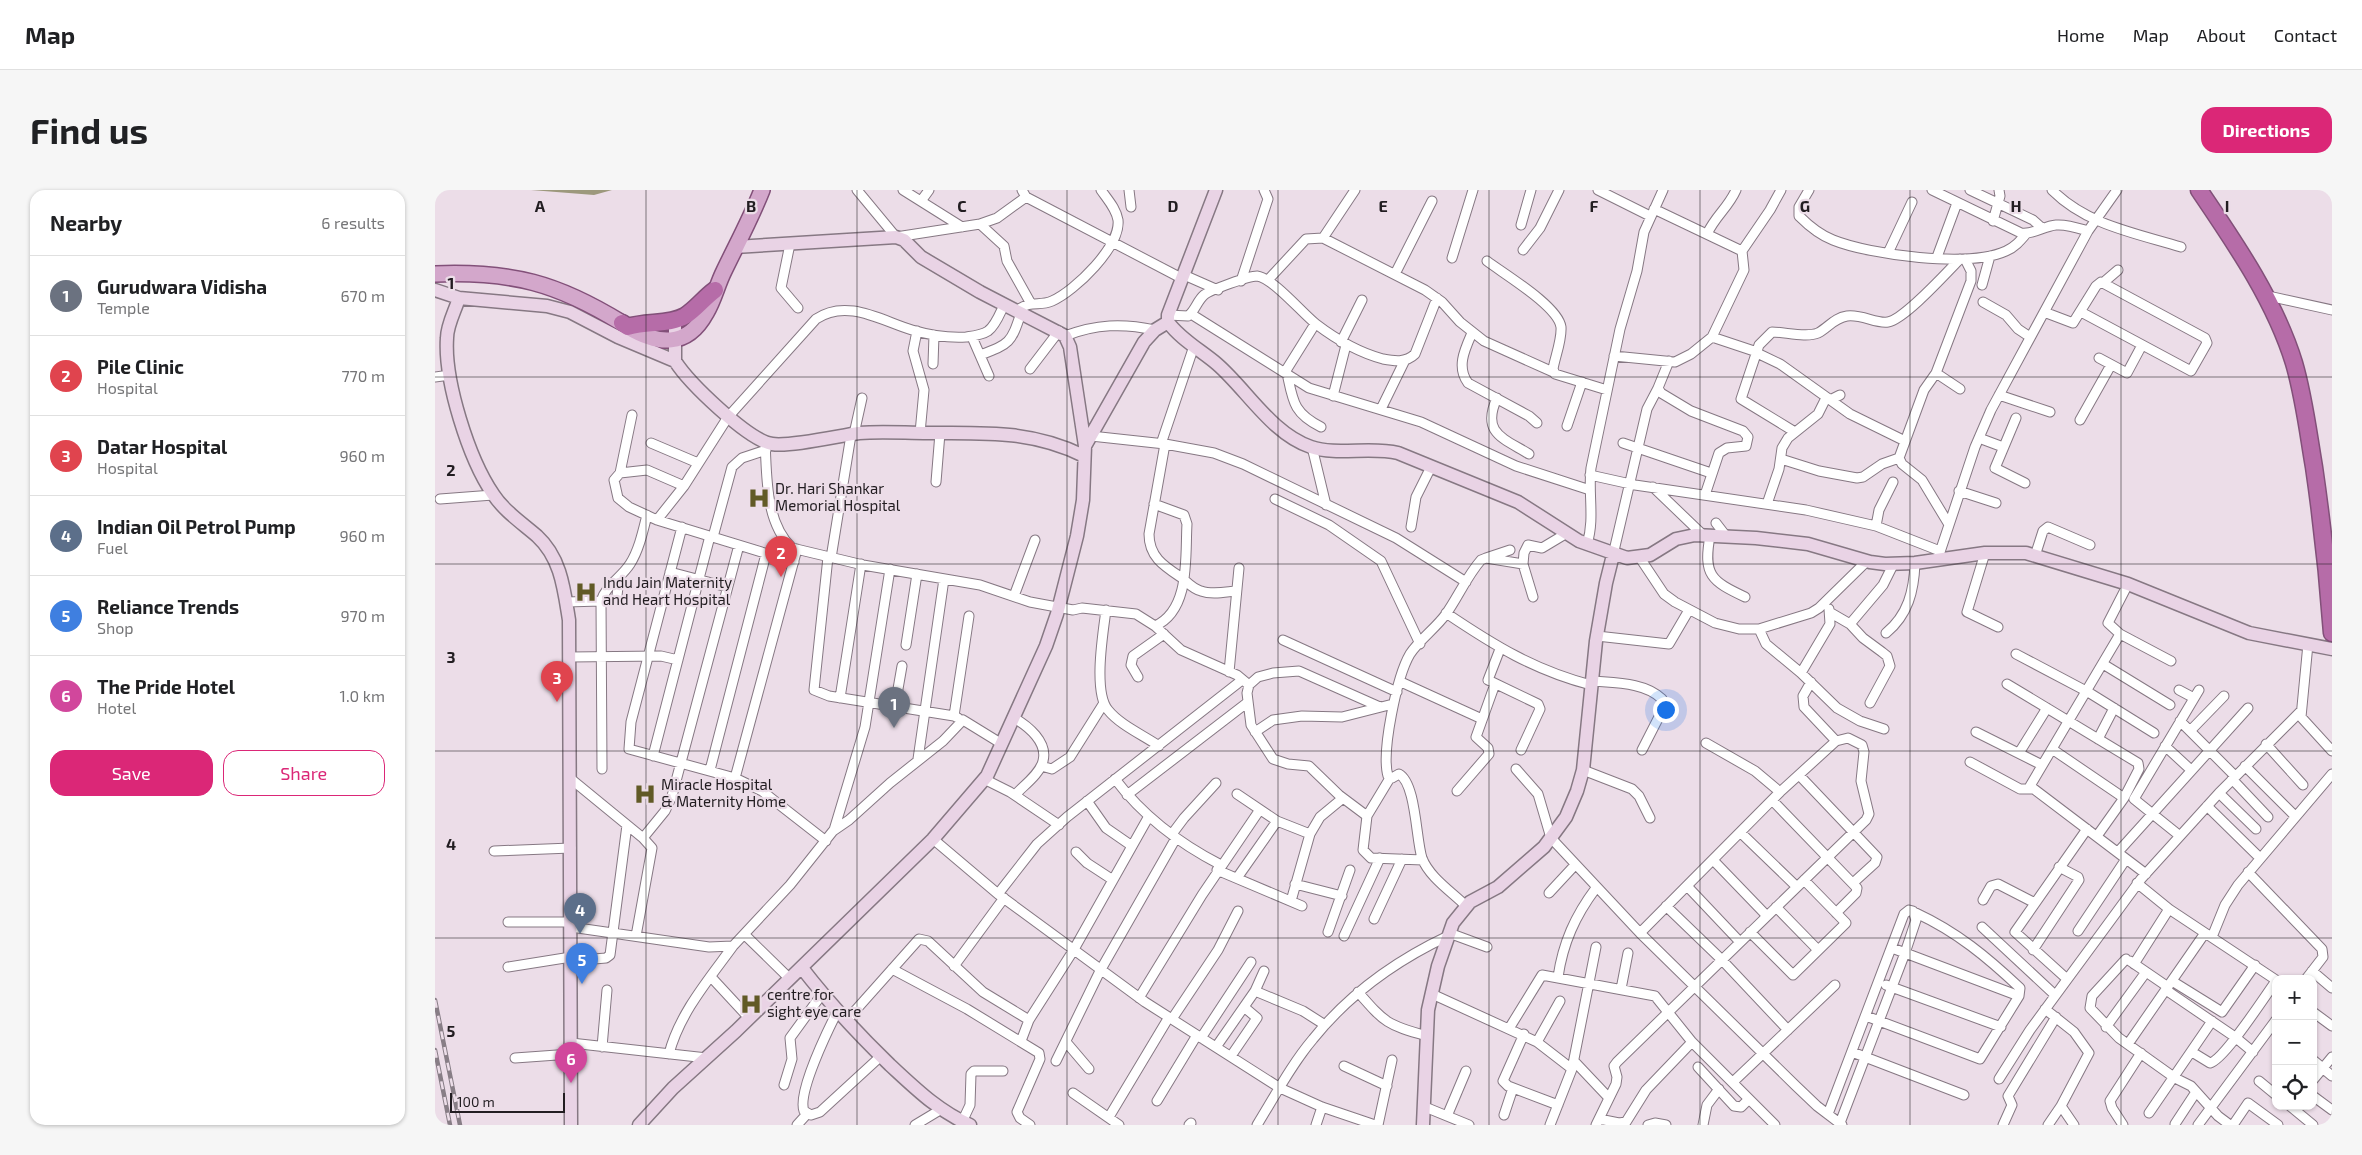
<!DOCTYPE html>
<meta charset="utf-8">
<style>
body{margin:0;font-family:"Exo 2",sans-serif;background:#f6f6f6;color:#202124}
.controls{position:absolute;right:15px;bottom:15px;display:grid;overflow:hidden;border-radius:10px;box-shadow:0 1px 4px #0004}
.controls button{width:45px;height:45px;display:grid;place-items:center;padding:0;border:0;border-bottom:1px solid #e0e0e0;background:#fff;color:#202124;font:25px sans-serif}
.scale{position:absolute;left:15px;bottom:12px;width:115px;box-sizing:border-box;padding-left:5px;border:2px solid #221d21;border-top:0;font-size:14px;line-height:18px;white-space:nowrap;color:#221d21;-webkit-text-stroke:4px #ecdde8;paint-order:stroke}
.you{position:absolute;left:1230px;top:519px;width:18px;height:18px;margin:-12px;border:4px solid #fff;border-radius:50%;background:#1a73e8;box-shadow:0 0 0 8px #1a73e833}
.badge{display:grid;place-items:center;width:32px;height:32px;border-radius:50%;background:#db2777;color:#fff;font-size:16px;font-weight:700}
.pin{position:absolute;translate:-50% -41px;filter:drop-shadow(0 1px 2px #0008)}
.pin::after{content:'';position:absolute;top:26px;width:18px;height:15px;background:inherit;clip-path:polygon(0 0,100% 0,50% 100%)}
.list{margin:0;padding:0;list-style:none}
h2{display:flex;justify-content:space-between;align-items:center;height:65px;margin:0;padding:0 20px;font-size:21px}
h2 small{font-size:16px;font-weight:400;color:#757577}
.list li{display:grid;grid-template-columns:32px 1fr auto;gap:15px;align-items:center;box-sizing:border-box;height:80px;padding:0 20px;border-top:1px solid #e0e0e0}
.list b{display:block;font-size:19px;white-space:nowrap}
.list p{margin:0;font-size:16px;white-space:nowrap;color:#757577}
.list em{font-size:16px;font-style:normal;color:#757577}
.actions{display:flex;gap:10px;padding:15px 20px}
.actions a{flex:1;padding:11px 0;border:1px solid #db2777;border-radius:15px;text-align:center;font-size:18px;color:#db2777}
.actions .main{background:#db2777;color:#fff}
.icon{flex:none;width:28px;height:28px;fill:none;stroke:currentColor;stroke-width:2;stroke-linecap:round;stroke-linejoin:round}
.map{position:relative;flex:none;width:1897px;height:935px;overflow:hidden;border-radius:15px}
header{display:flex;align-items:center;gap:30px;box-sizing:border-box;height:70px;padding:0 25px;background:#fff;border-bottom:1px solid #e0e0e0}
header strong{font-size:24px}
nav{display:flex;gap:28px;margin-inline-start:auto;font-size:18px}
.intro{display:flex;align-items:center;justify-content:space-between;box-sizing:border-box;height:120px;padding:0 30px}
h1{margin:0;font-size:35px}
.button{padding:12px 22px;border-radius:15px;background:#db2777;color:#fff;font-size:18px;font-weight:700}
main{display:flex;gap:30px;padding:0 30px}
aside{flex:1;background:#fff;border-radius:15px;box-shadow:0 1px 4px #0004}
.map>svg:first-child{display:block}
.water{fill:#9d997d}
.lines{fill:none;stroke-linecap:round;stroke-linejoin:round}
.street-casing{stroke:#867883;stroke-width:11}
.secondary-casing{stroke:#867883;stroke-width:15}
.primary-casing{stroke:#825079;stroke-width:18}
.highway-casing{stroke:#825079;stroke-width:19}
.street{stroke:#fff;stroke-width:9}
.secondary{stroke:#e9d3e5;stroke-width:12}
.primary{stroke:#d3a7cb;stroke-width:15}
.highway{stroke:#b66ca8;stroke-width:16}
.rail-casing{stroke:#887e86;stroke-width:4.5}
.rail{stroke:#ecdde8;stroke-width:2.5;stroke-dasharray:8;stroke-linecap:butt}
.grid{fill:none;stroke:#221d21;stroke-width:1;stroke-opacity:0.55}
.labels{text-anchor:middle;stroke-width:4.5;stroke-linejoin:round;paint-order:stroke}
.poi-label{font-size:15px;fill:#221d21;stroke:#ecdde8;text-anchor:start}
.grid-label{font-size:16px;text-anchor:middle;font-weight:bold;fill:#221d21;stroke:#ecdde8;stroke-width:4.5;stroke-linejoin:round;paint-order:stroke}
</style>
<header>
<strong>Map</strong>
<nav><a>Home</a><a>Map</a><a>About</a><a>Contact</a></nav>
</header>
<div class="intro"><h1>Find us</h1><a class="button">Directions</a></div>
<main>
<aside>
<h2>Nearby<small>6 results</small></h2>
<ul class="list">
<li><span class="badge" style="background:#6b7280">1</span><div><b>Gurudwara Vidisha</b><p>Temple</p></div><em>670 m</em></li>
<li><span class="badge" style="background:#e0444e">2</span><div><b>Pile Clinic</b><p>Hospital</p></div><em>770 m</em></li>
<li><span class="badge" style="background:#e0444e">3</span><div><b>Datar Hospital</b><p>Hospital</p></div><em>960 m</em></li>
<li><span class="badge" style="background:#5c6f8a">4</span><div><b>Indian Oil Petrol Pump</b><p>Fuel</p></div><em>960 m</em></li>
<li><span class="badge" style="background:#3f7fe0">5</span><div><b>Reliance Trends</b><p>Shop</p></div><em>970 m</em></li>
<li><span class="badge" style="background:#d1479c">6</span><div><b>The Pride Hotel</b><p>Hotel</p></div><em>1.0 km</em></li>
</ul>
<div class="actions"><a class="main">Save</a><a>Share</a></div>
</aside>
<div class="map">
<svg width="1897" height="935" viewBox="0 0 1897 935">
<rect width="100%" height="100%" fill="#ecdde8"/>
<path class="water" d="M96 0H177L159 5Z"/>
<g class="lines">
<g class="street-casing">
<path id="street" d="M422 0 461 47 545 34 562 28 591 7
M468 0 527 37
M587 0 591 7 748 89
M694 0 696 17
M1163 0 1215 26
M1374 0 1364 17V26C1374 36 1385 45 1398 50 1435 65 1534 78 1571 61 1580 57 1585 51 1591 44
M1497 0 1586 43C1598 45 1609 36 1621 35 1632 34 1643 38 1653 41
M1535 0 1598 30 1607 38
M1617 0C1652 35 1700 43 1746 57
M486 11 494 0
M1219 19 1307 61
M1558 31 1565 6 1564 0
M545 34 569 56 572 71 595 112
M1086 35 1096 0
M1272 44C1281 25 1293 18 1301 0
M888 48 990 100 1007 112 1025 132 1049 151 1118 182
M355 54 346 98 363 118
M1088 60 1105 38 1124 0
M1453 63 1477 12
M1502 67 1522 13
M1017 68 1038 0
M1052 71C1069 84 1123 116 1126 137 1127 150 1120 167 1118 179L1120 184 1172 200
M960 84 997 11
M749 85 783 100
M833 90 871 49 888 48 920 0
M806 91 833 9 829 0
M1669 92 1683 80
M1547 95 1555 66
M1829 105 1897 120
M1548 112 1571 125 1583 139 1595 147
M581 121C597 109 603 117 617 111 640 101 686 56 683 30 681 18 672 9 666 0
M1609 122 1638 133 1661 96 1666 92 1770 148 1772 153 1756 181 1646 122
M756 124 874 198 986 232 1081 276 1155 300
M733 125 753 126C760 121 762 111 769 105 775 100 814 86 822 86 838 88 867 123 881 134 902 150 922 162 948 169 959 171 971 173 980 164L1002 108
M482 141 478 161 489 200 485 243
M1037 143C1030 159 1021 177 1033 193L1094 226 1102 233
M630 146C661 134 688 133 720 140
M537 147 554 186
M1277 147 1309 80 1307 61 1335 20 1346 0
M906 152 927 110
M1322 163 1345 174 1415 224 1470 251
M545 165C575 154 576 153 586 123
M1179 166 1240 172 1256 164 1277 147 1322 162
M1664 168 1692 183 1707 155
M1234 171 1223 198 1226 203 1256 221 1308 241 1313 247 1311 256 1292 258 1284 263 1270 305
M498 174 499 145
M595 179 624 141
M850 182 880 134
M852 183C858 211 858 223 886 237
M1501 183 1525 199
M0 187 15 185
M1564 205 1615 222
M898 206 911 155
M1062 208C1046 243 1068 248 1094 264
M1395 210 1405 205
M946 219 970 170
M1581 228 1560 278 1590 293
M1645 230 1676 175
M1132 236 1147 192
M1360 242 1306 209 1324 155 1337 142C1350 142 1371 148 1383 143 1394 137 1399 128 1412 126 1427 124 1441 134 1453 132 1470 129 1512 82 1525 69
M419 244 427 208
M656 246 730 254 779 263 808 274 961 348 1031 392
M1544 248 1568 257
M330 252C332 287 330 332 357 358L428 375 545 395 595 412 638 420 647 418 701 424 720 436 746 460 802 485 814 495
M216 253 263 273
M1188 253 1276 283
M726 254 759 156
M730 254 714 344C714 367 729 376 747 388 753 393 758 399 766 401 777 405 790 402 801 401
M877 257 891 315
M1346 269 1384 281 1422 288 1428 287 1447 274 1464 268
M185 283 197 225
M1155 285 1200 295 1371 320 1441 336 1505 361
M501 292 505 243
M249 296 212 280 185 283 179 290 183 308 194 317 222 330 359 372
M1218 297 1269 346
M1524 301 1561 313
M5 309 58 305
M840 309 894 335 946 371 985 454
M719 314 749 325 752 334C750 365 756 420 720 436
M1332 314 1344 279 1347 258 1353 248 1383 224 1391 208
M222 330 249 296 293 227 381 129C412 108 447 131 477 140 494 145 513 148 531 147 538 146 547 145 553 141 561 135 565 123 569 115
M1281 333 1291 346
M1513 333 1487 290 1467 274 1464 268 1489 200 1501 183 1536 91V81L1530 69
M1441 336 1444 320 1458 292
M247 337 196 532 194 559 300 588 327 601 391 651
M976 337 981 307 996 277
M1275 346C1268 385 1276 391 1310 407
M278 347 297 277 307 268 331 260
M1152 354C1160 329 1153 304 1156 278L1185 139 1202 81 1209 42 1228 0
M1550 363 1532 422 1563 437
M1178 365 1212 219 1223 198
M1600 366 1608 341 1613 337 1655 355
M393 367 379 500 394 506 519 526
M396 368 416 245
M1051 368 1075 360
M1205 368 1229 404 1240 412 1280 433 1304 439H1324L1376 423 1384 418 1432 371
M1503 368 1540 257 1556 220 1653 41 1682 0
M1088 374 1098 407
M235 382 292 397
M1693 394 1673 433 1685 444 1595 596 1711 684
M182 406 184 388
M579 406 600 350
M131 412 166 411
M671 420C668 443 658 502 673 520 685 535 708 545 724 556
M1011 423C1060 456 1099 480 1156 495
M1396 423 1415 434 1428 448 1447 462 1452 466 1455 476 1435 513
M1415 434 1448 395 1459 373
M1324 439 1331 454 1366 483 1402 518 1425 531 1449 539
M1451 443C1473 425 1479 401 1480 373
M1685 444 1736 471
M1162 446 1234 454 1254 420
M848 450 962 502
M1873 454 1866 527 1897 561
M471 455 482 384
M1065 459 1053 490 1103 514 1105 519 1086 560
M1581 464 1653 502 1719 543
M135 467 226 466 243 470
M1668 474 1735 515
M794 482 804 378
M1366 483 1395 434 1394 419
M703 487 696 475 698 466 729 444
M1157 491C1179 493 1210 492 1227 509L1228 519 1207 560
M966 492 1047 529
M1376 492 1368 506 1369 517 1401 551
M1572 494 1703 573 1704 579 1689 608 1662 646
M1744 500 1759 508
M405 508 426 374
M460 516 467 476
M523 528 519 526 534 426
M579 528C593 536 613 552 608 571 605 584 588 596 580 605
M1745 531 1800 586
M1755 541 1789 506
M820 542 838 530 867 526 907 527 958 514
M1541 542 1607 575
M1663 549 1679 518
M1271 553 1320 581 1345 602
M1831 554 1868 595
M1730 556 1756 580
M1617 559 1689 608
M1584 563 1612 518
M218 566 275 346
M483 569 509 389
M1535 572 1585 599H1597
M606 576 617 579 635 567 669 513
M1810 576 1860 626
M167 579 166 411C171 395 186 388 195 374 204 360 208 341 212 325
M1081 579 1103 604 1116 648 1205 743 1361 896 1382 916 1407 935
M275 580 331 364
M1148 580 1197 599 1204 606 1215 628
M1364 585 1442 667 1440 673 1418 693
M300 588 362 359
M955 588 932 626 928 660 936 668 988 670
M136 589 208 648 217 658 201 746
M549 589 575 602 624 635
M680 589C708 626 745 654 786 675
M1797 589 1833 627
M1022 601 1054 564 1053 558 1041 547 1060 494
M1784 603 1821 639
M802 604 842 631 875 644
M692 605 813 512
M1337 610 1422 698 1421 703 1401 723
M652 611 671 638 697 656
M1772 616 1825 668
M932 626 904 605 874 576 853 574 838 569 816 535 812 503 814 495 823 487 838 483 864 481 945 517
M399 640 430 537 455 379
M1305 642 1362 697
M737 644 749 628 781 593
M1745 646 1699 609 1764 500
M208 648 230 621 237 606 304 355
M498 649 563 704 710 812 845 898 887 917 940 935
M59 661 136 658
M641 662 652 673 678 690
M1683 662 1813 518
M1278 670 1332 726
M782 680 867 716
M1813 682 1887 759 1888 767 1871 789
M802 688 842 631
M1702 693 1734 719 1841 790
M860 694 907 706
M1252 696 1305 752
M1114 703 1140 675
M563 704 602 654 632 627 807 490
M1548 710 1556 696 1563 694 1600 713
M856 711 875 644 885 627 908 608
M1031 716C1017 702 994 687 987 668 981 650 981 593 964 584L957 588 953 586C946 562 962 486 975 464 984 450 1001 438 1011 424 1023 407 1032 386 1046 370L1051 368 1088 374 1089 363 1093 355 1107 358 1132 343
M1231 716 1287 770 1353 840
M1341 717 1383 760
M939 729 967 669
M73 732H136
M136 737 274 757 298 756 355 695 398 641 414 630 455 593 508 551 528 530 567 554
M1547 737 1620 805
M1643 741 1691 669
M893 742 915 680
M1315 742 1358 785 1411 733 1369 690
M1014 743 1052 757
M310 745 355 789
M909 746 945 668
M1777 747 1790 715 1803 695 1897 584
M1457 758 1584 806
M1598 760 1644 690 1643 687 1624 677
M1691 769 1657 806 1655 818 1684 848 1740 888 1756 896 1783 926 1795 935
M136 771 171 768 175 765 192 635
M1695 771 1733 797
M1699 774 1734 719
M519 776 569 708
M73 777 136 767
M457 779 532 819 604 863 605 869 582 922 585 928 595 935
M1877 781 1897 798
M276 787 314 828
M1123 787C1128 753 1140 726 1161 698
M1632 789 1580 742 1652 639
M1737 791 1787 822 1820 775
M1451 795 1566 837
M1186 799 1193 763
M1731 800 1800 847 1818 862
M820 801 868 821 890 835
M923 802C950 833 952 835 992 846
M997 804 1102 852 1137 879
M704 808 767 705 824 621
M1610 819 1639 842 1654 863 1626 916 1639 935
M402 822C393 840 362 903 369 921L376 925 385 922 446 866
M1878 822 1897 836
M1431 826 1545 869 1584 806 1585 798C1552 767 1522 742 1481 723
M737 829 783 760 803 721
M411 831 484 749 493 751 548 802 594 830
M1075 837 1107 785 1220 806 1257 852 1340 935
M1671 837 1711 782
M1089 844 1068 891 1073 896 1123 915
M766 848 816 772
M586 851 594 830 638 761 714 626
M631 852 654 879
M1102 852 1125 811
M136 853 272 868
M1693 854 1770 743
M167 857 172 800
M781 857 820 801 829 781
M1417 862 1529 905
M1757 862 1775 873C1789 870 1830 806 1841 791
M234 864C244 824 274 789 298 756
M796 866 822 828 809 817
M80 868 136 864
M1878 870 1897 886
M621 871 665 781 741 648
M1139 871 1174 908
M909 876 952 896
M1263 877 1299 916 1306 917 1314 909
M1564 889 1595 840 1706 689 1784 603 1866 521
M1878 890 1897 867
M1824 891 1841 905
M1298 892 1400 795
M349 895 357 869 355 848 387 804
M638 903 684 935
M1878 906 1897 920
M722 911 762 845
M1855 916 1878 935
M990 917 1034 935
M1714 923 1777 831
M1393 924 1469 724 1474 720 1478 721 1481 730 1470 763 1405 933
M1069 925 1078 898
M1012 926 1031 881
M674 927 734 827
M1164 929 1184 933 1191 932 1211 900 1257 852
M527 932 535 915 536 884 539 881H568
M1740 934 1761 902
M362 935 372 924
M480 935 505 920
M754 935 756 933
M822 935C840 906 856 875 878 849 915 803 960 771 1013 746
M881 935 887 917
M943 935 957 870
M1115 935 1137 879 1161 757
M1161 935 1181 894 1182 887 1179 876 1182 872 1431 630 1434 624 1426 591 1429 562 1427 555 1413 548 1401 551 1345 602 1205 743
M1213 935 1220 933 1231 935
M1268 935 1272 915 1284 899
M1568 935 1577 915 1573 906 1621 827
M1613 935 1626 916
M1688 935 1677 918 1675 911 1706 863
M1763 935 1841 830
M1798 935 1813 913 1843 935"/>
</g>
<g class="secondary-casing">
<path id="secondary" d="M781 0 733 125V132C745 149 767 161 782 174 812 200 837 244 876 257 902 266 935 256 963 263L1083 312 1144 351 1192 368 1215 365 1241 349 1260 345 1321 348 1373 354 1435 372 1450 374 1480 373 1550 363H1591L1693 394 1814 443 1897 459
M300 57 461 47 469 50 486 67 545 102 630 146 635 157 650 256
M0 100 24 108 112 116 135 122 183 147 240 171
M24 108C20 121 12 135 12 148 9 191 34 269 58 304 69 321 87 333 102 346 126 368 129 399 134 430L136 935
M240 130V171C254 193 313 250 337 254 355 257 403 246 424 243 447 241 470 243 493 243 549 243 597 240 649 266
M367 778C394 813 423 844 455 875 480 898 503 921 535 935
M204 935 238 898 301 841 498 649 552 586 611 456 622 424 642 346 648 310 650 256 709 152 720 140 733 132
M988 935 993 820 1003 776 1018 733 1035 712 1063 697 1109 657 1131 627 1142 601 1148 580 1161 451 1171 393 1178 365"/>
</g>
<g class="primary-casing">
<path id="primary" d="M0 84C77 81 122 93 187 133
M193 137C223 155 252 158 271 123 279 110 282 95 289 81 302 54 316 28 327 0"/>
</g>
<g class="highway-casing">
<path id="highway" d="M1764 0C1800 53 1840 111 1859 173 1869 207 1873 242 1879 277 1887 332 1893 387 1897 443
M187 133 193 137C211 131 235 135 250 126 261 119 269 108 280 100"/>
</g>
<use href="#street" class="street"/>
<use href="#secondary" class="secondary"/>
<use href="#primary" class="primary"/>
<use href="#highway" class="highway"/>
<g class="rail-casing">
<path id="rail" d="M0 810 25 935
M0 860 15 935"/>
</g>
<use href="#rail" class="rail"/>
</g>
<path class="grid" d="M211 0V935M422 0V935M632 0V935M843 0V935M1054 0V935M1265 0V935M1475 0V935M1686 0V935M0 187H1897M0 374H1897M0 561H1897M0 748H1897"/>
<defs>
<g id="hospital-bare" transform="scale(1.725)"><path d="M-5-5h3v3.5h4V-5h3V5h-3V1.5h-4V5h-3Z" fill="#615a26" stroke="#ecdde8" stroke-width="2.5" paint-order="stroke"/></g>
</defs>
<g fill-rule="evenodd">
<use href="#hospital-bare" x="324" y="308"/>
<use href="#hospital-bare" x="151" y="402"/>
<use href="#hospital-bare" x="210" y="604"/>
<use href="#hospital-bare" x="316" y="814"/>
</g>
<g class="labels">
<g class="poi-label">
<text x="340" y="304">Dr. Hari Shankar<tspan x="340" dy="17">Memorial Hospital</tspan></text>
<text x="168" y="398">Indu Jain Maternity<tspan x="168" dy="17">and Heart Hospital</tspan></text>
<text x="226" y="600">Miracle Hospital<tspan x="226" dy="17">&amp; Maternity Home</tspan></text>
<text x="332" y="810">centre for<tspan x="332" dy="17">sight eye care</tspan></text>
</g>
</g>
<g class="grid-label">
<text x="105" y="22">A</text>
<text x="316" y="22">B</text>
<text x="527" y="22">C</text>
<text x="738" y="22">D</text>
<text x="948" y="22">E</text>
<text x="1159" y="22">F</text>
<text x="1370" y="22">G</text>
<text x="1581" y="22">H</text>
<text x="1792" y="22">I</text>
<text x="16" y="99">1</text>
<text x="16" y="286">2</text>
<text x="16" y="473">3</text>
<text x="16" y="660">4</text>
<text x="16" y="847">5</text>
</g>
</svg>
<div class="controls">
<button>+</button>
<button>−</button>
<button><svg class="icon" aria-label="locate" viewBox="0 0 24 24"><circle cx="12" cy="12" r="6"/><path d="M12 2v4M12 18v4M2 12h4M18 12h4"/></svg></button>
</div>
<div class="scale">100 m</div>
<div class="you"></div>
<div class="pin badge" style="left:459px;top:538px;background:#6b7280">1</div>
<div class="pin badge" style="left:346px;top:387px;background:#e0444e">2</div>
<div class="pin badge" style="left:122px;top:512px;background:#e0444e">3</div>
<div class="pin badge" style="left:145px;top:744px;background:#5c6f8a">4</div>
<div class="pin badge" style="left:147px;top:794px;background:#3f7fe0">5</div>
<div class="pin badge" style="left:136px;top:893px;background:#d1479c">6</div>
</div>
</main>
